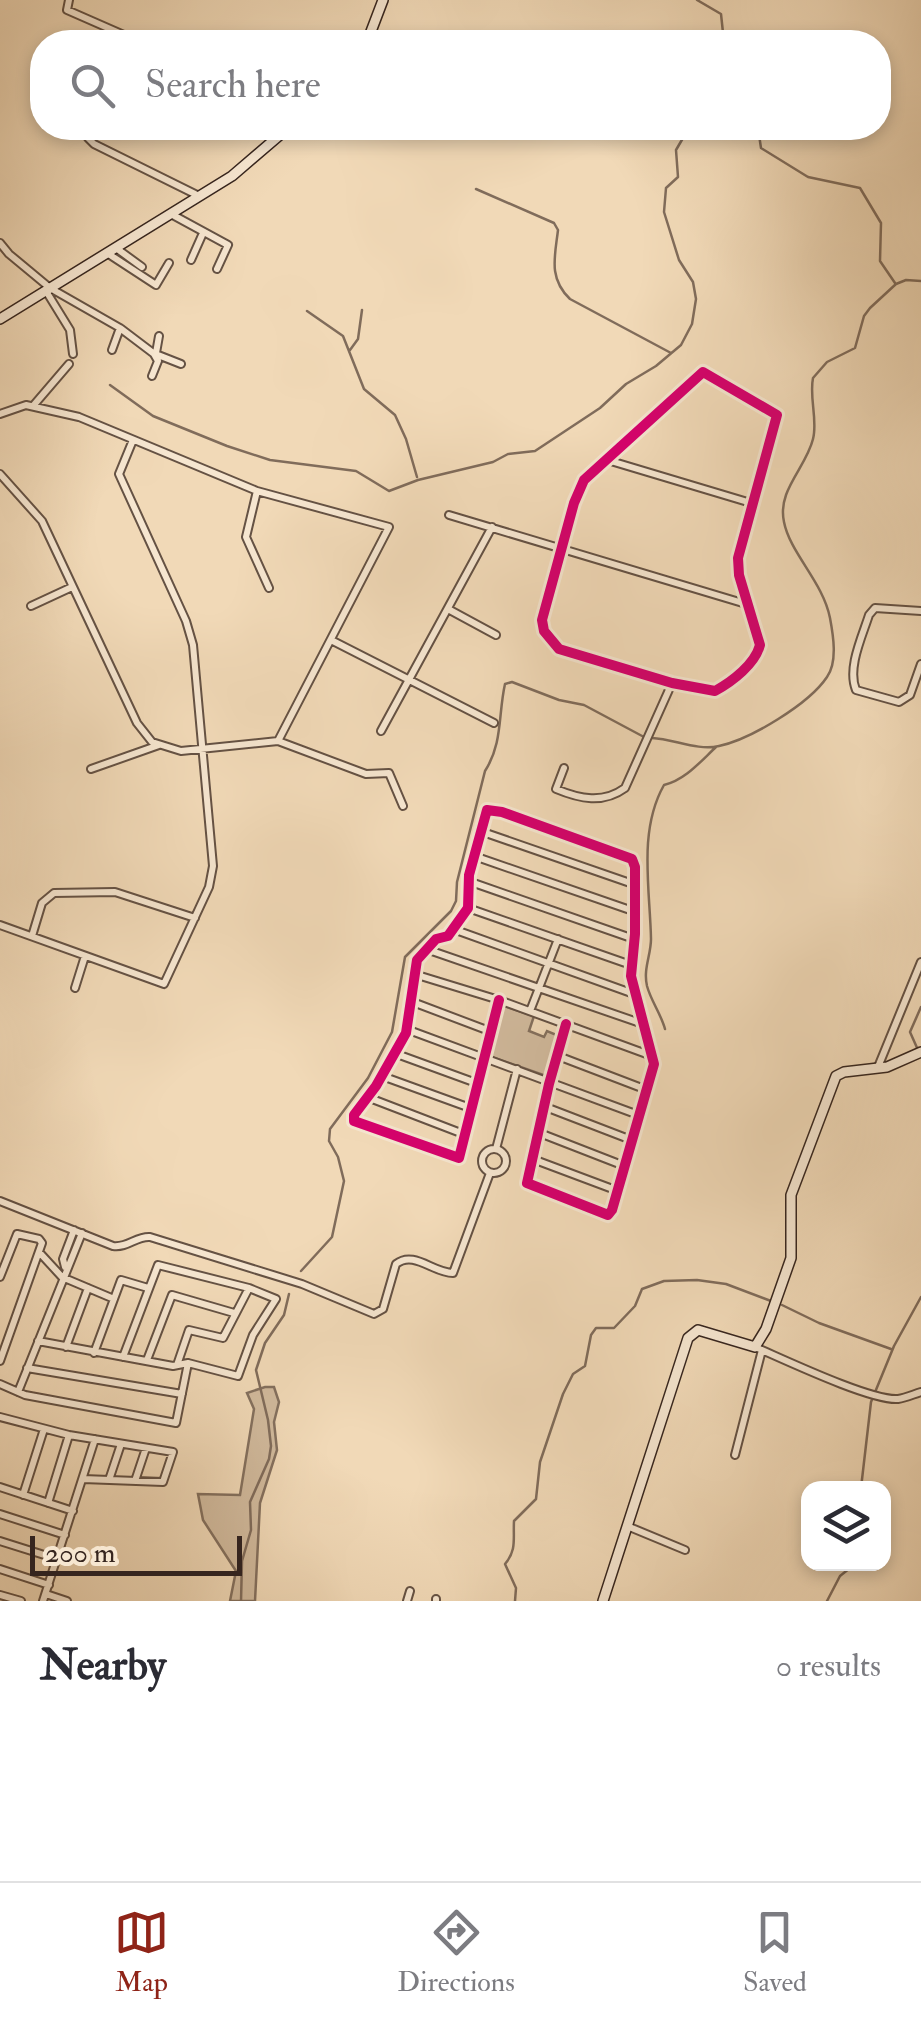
<!DOCTYPE html>
<style>
body{margin:0;font-family:"IM FELL Double Pica",serif;background:#f2f2f3;color:#2b2b33}
.controls{position:absolute;right:30px;bottom:30px;display:grid;overflow:hidden;border-radius:20px;box-shadow:0 5px 15px #0003}
.controls button{width:90px;height:90px;display:grid;place-items:center;padding:0;border:0;border-bottom:2px solid #e1e1e2;background:#fff;color:#2b2b33;font:50px sans-serif}
.scale{position:absolute;left:30px;bottom:25px;width:212px;box-sizing:border-box;padding-left:10px;border:5px solid #36251e;border-top:0;font-size:28px;line-height:35px;white-space:nowrap;color:#36251e;-webkit-text-stroke:8px #f6e6d0;paint-order:stroke}
.list{margin:0;padding:0;list-style:none}
h2{display:flex;justify-content:space-between;align-items:center;height:130px;margin:0;padding:0 40px;font-size:42px}
h2 small{font-size:32px;font-weight:400;color:#7c7c81}
.icon{flex:none;width:55px;height:55px;fill:none;stroke:currentColor;stroke-width:2;stroke-linecap:round;stroke-linejoin:round}
.map{position:relative;flex:none;width:921px;height:1601px;overflow:hidden}
.search{position:absolute;background:#fff;box-shadow:0 5px 15px #0003;left:30px;right:30px;top:30px;height:110px;display:flex;align-items:center;gap:25px;box-sizing:border-box;padding:0 35px;border-radius:40px;color:#7c7c81;font-size:38px}
.sheet{height:280px;background:#fff}
nav{display:flex;justify-content:space-around;align-items:center;box-sizing:border-box;height:140px;border-top:2px solid #e1e1e2;background:#fff;font-size:28px;color:#7c7c81}
nav a{display:grid;justify-items:center;gap:5px}
nav .on{color:#8f2418}
.map>svg:first-child{display:block}
.green{fill:#d1ba9d;stroke:#84705e;stroke-width:2.5}
.lines{fill:none;stroke-linecap:round;stroke-linejoin:round}
.stream{stroke:#806c5b;stroke-width:2.5}
.street-casing{stroke:#655244;stroke-width:10}
.secondary-casing{stroke:#36251e;stroke-width:12}
.street{stroke:#f6e6d0;stroke-width:6}
.secondary{stroke:#f6e6d0;stroke-width:9}
.cycleway-casing{stroke:#f6e6d0;stroke-width:16}
.cycleway{stroke:#d6006c;stroke-width:10}
</style>
<div class="map">
<svg width="921" height="1601" viewBox="0 0 921 1601">
<rect width="100%" height="100%" fill="#f1d9b7"/>
<filter id="stains"><feTurbulence type="fractalNoise" baseFrequency=".002" numOctaves="4"/><feColorMatrix values="0 0 0 0 .2 0 0 0 0 .09 0 0 0 0 .02 0 0 0 .5 -.17"/></filter>
<radialGradient id="worn" r=".72"><stop offset=".6" stop-color="#630" stop-opacity="0"/><stop offset="1" stop-color="#630" stop-opacity=".3"/></radialGradient>
<path class="green" d="M501 1005 534 1016 529 1031 544 1037 547 1031 559 1036 549 1077 489 1056Z
M265 1387H274L279 1402 274 1422 277 1450 260 1503 255 1601H230L236 1571 203 1520 198 1494 240 1495 254 1409 247 1393Z"/>
<g class="lines">
<path class="stream" d="M697 0 721 14 724 42
M758 128 761 148 808 177 860 188 881 223 880 261 895 283
M476 189 554 223 558 230C555 256 548 278 570 299L671 353
M307 311 343 336 364 389 395 415 406 439 417 477
M350 350 358 339 362 310
M110 385 153 416 227 446 270 460 356 471 389 491 418 480 493 462 508 454 535 451 600 408 626 384 656 366 681 345 692 324 696 299 693 282 679 260 664 212 666 188 678 177 676 150 683 138 686 128
M652 738C674 739 697 751 719 746 751 739 809 704 827 677 838 662 833 634 830 618 823 582 790 553 784 522 777 490 806 468 813 439 818 420 809 398 813 378L827 362 855 348 864 316 870 308 896 284 906 280 921 281
M665 1029C661 1014 651 1001 647 986 643 969 651 955 651 939 650 888 638 831 664 785 685 780 700 762 716 747
M918 1050 910 1032 921 1007
M301 1271 332 1237 344 1181 338 1157 329 1141 330 1129 368 1078 392 1032 405 957 451 911 456 901 457 882 485 771C503 743 498 715 505 684L512 682 559 700 584 705 644 737
M782 1305 819 1323 891 1349
M861 1488 871 1402 894 1346 921 1297
M241 1601 242 1561 251 1530 250 1502 269 1459 271 1446 268 1420 256 1370 265 1343 284 1315 289 1294
M515 1601 516 1588 505 1564C517 1550 513 1539 514 1521L536 1499 540 1462 563 1394 573 1374 585 1366 591 1335 596 1328H614L635 1306 642 1289 664 1281 697 1280 726 1284 771 1301
M827 1601 840 1576 855 1564"/>
<g class="street-casing">
<path id="street" d="M69 0 67 10 124 35 121 42
M87 128 88 138 94 144 199 196
M171 214 228 245 217 269
M0 243 9 254 50 288 120 328 153 353 181 364
M116 248 142 267
M107 253 156 285 169 263
M191 260 203 233
M46 291 70 330 73 354
M112 350 120 328
M156 353 159 336
M703 372 777 415 738 558 739 575 760 645C755 664 733 681 715 691L672 683 559 649 544 631 542 620 574 503 584 480Z
M152 376 158 361 154 354
M33 406 69 364
M0 414 26 405 79 417 257 491 389 527 278 741
M604 459 751 503
M0 474 42 521 137 723 152 742 181 751 278 741 366 774 389 773 403 806
M257 491 246 537 269 588
M449 515 746 604
M31 606 72 587
M448 609 496 635
M921 611 875 608 869 615C862 637 847 668 856 690L899 702 910 695 921 664
M331 640 494 723
M381 731 492 527
M564 768 556 789C580 799 603 804 625 788L672 683
M91 769 159 745
M480 831 633 884
M474 856 633 911
M468 881 634 939
M468 908 631 965
M0 925 164 984 209 887 213 866 193 645 186 621 119 474 133 440
M453 929 634 994
M32 936 42 903 54 893 115 892 195 918
M426 949 643 1024
M414 974 499 1000 652 1056
M75 988 85 956
M499 1000 459 1158 354 1121V1115L376 1086 406 1033 417 960 436 939 448 936 468 908 469 875 487 810 502 812 632 859 635 867V934L631 976 654 1064 612 1210 608 1215 527 1183 549 1084 566 1024
M410 1001 492 1032
M530 1011 558 939
M406 1029 641 1116
M394 1053 479 1084
M558 1056 647 1090
M878 1067 921 962
M382 1076 473 1109
M367 1097 466 1135
M543 1106 634 1141
M537 1132 627 1167
M482 1161a12 12 0 1 1 24 0a12 12 0 1 1-24 0Z
M496 1149 517 1069
M530 1158 618 1191
M0 1201 113 1246C128 1248 136 1236 150 1237L302 1284 374 1314 383 1309 396 1264C414 1250 433 1273 453 1273L490 1173
M39 1252 62 1277 114 1299
M65 1267 63 1259 74 1230
M0 1277 17 1234 39 1239 42 1243 0 1361
M38 1341 173 1366 188 1363 238 1376 253 1335 276 1299 249 1288 158 1265 123 1357
M66 1347 88 1288
M755 1347C783 1359 871 1401 898 1399 906 1398 914 1394 921 1392
M94 1353 121 1280 148 1288
M147 1360 172 1295 234 1313
M177 1365 189 1330 223 1338 249 1288
M27 1368 182 1394
M0 1384 25 1395 176 1423 188 1363
M18 1392 82 1233
M0 1417 69 1435 173 1452 163 1482 83 1479
M735 1455 762 1350
M109 1480 121 1444
M135 1481 146 1448
M0 1487 73 1511
M23 1495 44 1429
M48 1503 69 1435
M0 1514 65 1535
M627 1526 685 1550
M0 1541 57 1559
M0 1569 49 1585
M46 1594 67 1601
M0 1595 21 1601
M43 1601 95 1439
M407 1601 410 1591
M436 1601V1599"/>
</g>
<g class="secondary-casing">
<path id="secondary" d="M367 42 383 0
M0 319 232 176 288 128
M603 1601 688 1338 698 1330 755 1347 766 1329 791 1258V1195L836 1076 844 1072 887 1067 921 1052"/>
</g>
<use href="#street" class="street"/>
<use href="#secondary" class="secondary"/>
<g class="cycleway-casing">
<path id="cycleway" d="M703 372 777 415 738 558 739 575 760 645C755 664 733 681 715 691L672 683 559 649 544 631 542 620 574 503 584 480Z
M499 1000 459 1158 354 1121V1115L376 1086 406 1033 417 960 436 939 448 936 468 908 469 875 487 810 502 812 632 859 635 867V934L631 976 654 1064 612 1210 608 1215 527 1183 549 1084 566 1024"/>
</g>
<use href="#cycleway" class="cycleway"/>
</g>
<rect width="100%" height="100%" filter="url(#stains)"/>
<rect width="100%" height="100%" fill="url(#worn)"/>
</svg>
<div class="controls">
<button><svg class="icon" aria-label="layers" viewBox="0 0 24 24"><path d="M12 4l9 5-9 5-9-5zM3 14l9 5 9-5"/></svg></button>
</div>
<div class="scale">200 m</div>
<div class="search"><svg class="icon" aria-label="search" viewBox="0 0 24 24"><circle cx="10" cy="10" r="6"/><path d="M15 15l6 6"/></svg>Search here</div>
</div>
<section class="sheet">
<h2>Nearby<small>0 results</small></h2>
<ul class="list">
</ul>
</section>
<nav>
<a class="on"><svg class="icon" aria-label="map" viewBox="0 0 24 24"><path d="M3 6l6-2 6 2 6-2v14l-6 2-6-2-6 2zM9 4v14M15 6v14"/></svg>Map</a>
<a><svg class="icon" aria-label="directions" viewBox="0 0 24 24"><path d="M12 3l9 9-9 9-9-9zM9 14v-3h6M13 9l2 2-2 2"/></svg>Directions</a>
<a><svg class="icon" aria-label="saved" viewBox="0 0 24 24"><path d="M7 4h10v16l-5-4-5 4z"/></svg>Saved</a>
</nav>
